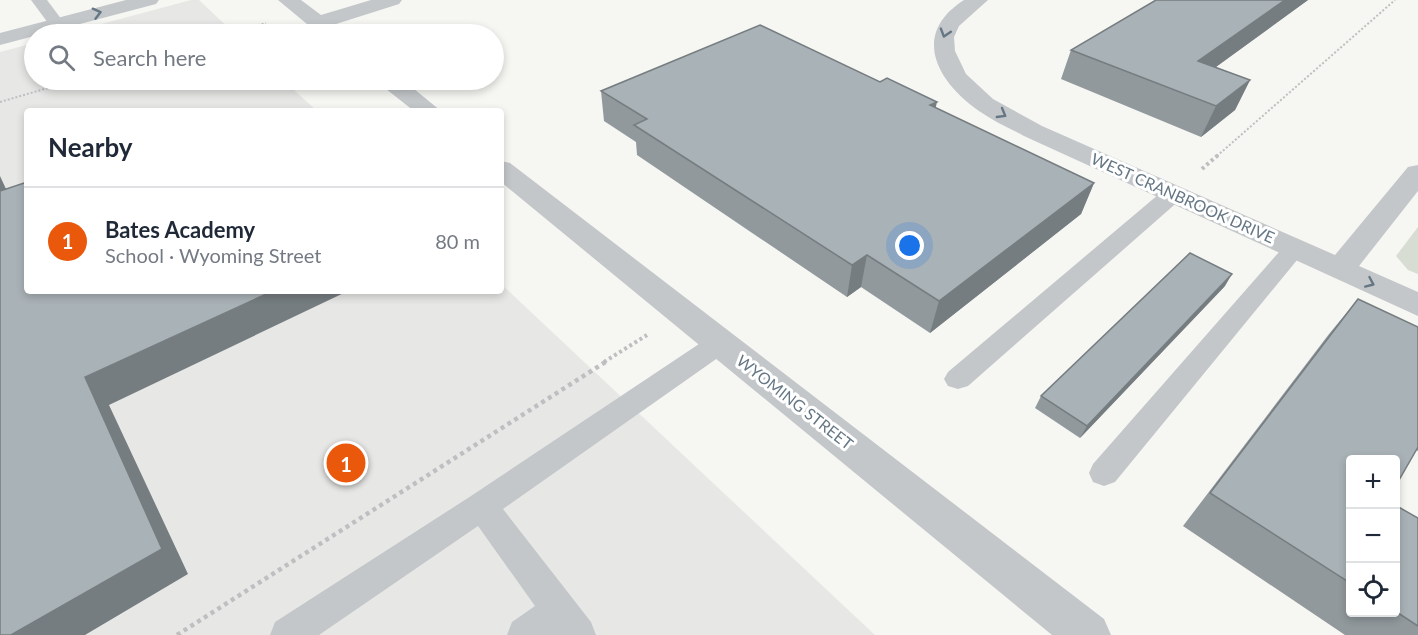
<!DOCTYPE html>
<meta charset="utf-8">
<style>
body{margin:0;font-family:Lato,sans-serif;background:#f6f6f7;color:#1f2937}
.controls{position:absolute;right:18px;bottom:18px;display:grid;overflow:hidden;border-radius:6px;box-shadow:0 3px 9px #0003}
.controls button{width:54px;height:54px;display:grid;place-items:center;padding:0;border:0;border-bottom:2px solid #e0e1e3;background:#fff;color:#1f2937;font:30px sans-serif}
.you{position:absolute;left:910px;top:246px;width:21px;height:21px;margin:-15px;border:4px solid #fff;border-radius:50%;background:#1a73e8;box-shadow:0 0 0 9px #1a73e833}
.badge{display:grid;place-items:center;width:39px;height:39px;border-radius:50%;background:#ea580c;color:#fff;font-size:20px;font-weight:700}
.pin{position:absolute;translate:-50% -50%;border:3px solid #fff;box-shadow:0 2px 6px #0006}
.list{margin:0;padding:0;list-style:none}
h2{display:flex;justify-content:space-between;align-items:center;height:78px;margin:0;padding:0 24px;font-size:26px}
h2 small{font-size:20px;font-weight:400;color:#747a83}
.list li{display:grid;grid-template-columns:39px 1fr auto;gap:18px;align-items:center;box-sizing:border-box;height:108px;padding:0 24px;border-top:2px solid #e0e1e3}
.list b{display:block;font-size:22px;white-space:nowrap}
.list p{margin:0;font-size:20px;white-space:nowrap;color:#747a83}
.list em{font-size:20px;font-style:normal;color:#747a83}
.icon{flex:none;width:33px;height:33px;fill:none;stroke:currentColor;stroke-width:2;stroke-linecap:round;stroke-linejoin:round}
.map{position:relative;flex:none;width:1418px;height:635px;overflow:hidden}
.search{position:absolute;background:#fff;box-shadow:0 3px 9px #0003;left:24px;top:24px;width:480px;height:66px;display:flex;align-items:center;gap:15px;box-sizing:border-box;padding:0 21px;border-radius:33px;color:#747a83;font-size:22px}
.panel{position:absolute;background:#fff;box-shadow:0 3px 9px #0003;left:24px;top:108px;width:480px;height:186px;border-radius:6px}
.map>svg:first-child{display:block}
.built{fill:#e7e8e6}
.green{fill:#d7ddd3}
.lines{fill:none;stroke-linecap:round;stroke-linejoin:round}
.path-far2{stroke:#bdbfc1;stroke-width:2;stroke-dasharray:2 2;stroke-linecap:butt}
.path-far1{stroke:#bdbfc1;stroke-width:4;stroke-dasharray:3 3;stroke-linecap:butt}
.path{stroke:#bdbfc1;stroke-width:4.5;stroke-dasharray:4 4;stroke-linecap:butt}
.service{fill:#c3c7ca;fill-rule:evenodd}
.minor{fill:#c3c7ca;fill-rule:evenodd}
.tertiary{fill:#c3c7ca;fill-rule:evenodd}
.wall{fill:#91999d}
.shaded-wall{fill:#767d80}
.building{fill:#a9b2b7;stroke:#767d80;stroke-width:1.5}
.oneway{stroke:#657684}
.labels{text-anchor:middle;stroke-width:6;stroke-linejoin:round;paint-order:stroke}
.street-label{font-size:16px;fill:#657684;stroke:#fff}
</style>
<div class="map">
<svg width="1418" height="635" viewBox="0 0 1418 635">
<rect width="100%" height="100%" fill="#f6f6f2"/>
<path class="built" d="M191 0H199L235 34H64Z
M34 43V80H283L317 111H27V291H501V284L875 635H0V52Z"/>
<path class="green" d="M1418 227V274L1408 270 1396 256Z"/>
<g class="lines">
<path class="path-far2" d="M227 34 266 23
M0 102 75 80
M1217 156 1395 0"/>
<path class="path-far1" d="M1202 169 1218 155
M604 362 647 335"/>
<path class="path" d="M177 635 607 361"/>
<path class="service" d="M31 0H47L65 24 63 27H51Z
M1173 188 1181 189 1184 194 1181 199 968 386 958 389 948 386 944 379 948 372 1165 189Z
M1294 241 1302 244 1306 249 1302 254 1115 482 1104 486 1093 482 1089 473 1093 464 1286 244Z
M720 333 729 336 733 343 729 350 503 509 591 622 596 635H507L512 622 535 606 478 526 319 635H270L275 622 471 496 711 336Z"/>
<path class="minor" d="M126 0H159L156 4 0 45V33Z
M964 0H988L959 26 954 37 955 51 966 74 993 99 1042 126 1335 255 1408 167 1418 165V191L1359 266 1418 292V316L1024 136C1009 128 993 121 979 111 936 81 911 34 964 0Z"/>
<path class="tertiary" d="M278 0H301L321 15 371 0H402L399 4 333 25 342 34H319Z
M378 80H403L441 111H414L381 85Z
M501 161 510 163 1104 619 1111 635H1052L501 182Z"/>
</g>
<path class="wall" d="M1156 0H1308L1216 67 1250 80 1235 110 1201 137 1061 79 1071 50Z
M601 91 935 108 1094 183 1081 214 930 333 861 287 847 297 637 155 636 142 604 121Z
M1225 286 1080 438 1035 408 1041 396Z
M1358 299 1418 327V451L1416 450 1350 459V612H1395V505L1418 518V635H1345L1183 526 1329 334Z"/>
<path class="shaded-wall" d="M1285 0H1308L1184 90 1198 61Z
M1250 80 1235 110 1201 137 1216 106Z
M937 102 930 132V105Z
M0 176 20 219 0 193Z
M1094 183 1081 214 930 333 939 301Z
M867 255 861 287 847 297 852 265Z
M1232 274 1225 286 1080 438 1087 426Z
M273 291H348L109 405 188 574 85 635H11L85 377Z"/>
<path class="building" d="M1156 0H1285L1198 61 1250 80 1216 106 1071 50Z
M760 25 880 82 887 78 937 102 930 105 1094 183 939 301 867 255 852 265 634 125 647 119 601 91Z
M27 182V291H273L85 377 162 549 11 635H0V191Z
M1190 253 1232 274 1087 426 1041 396Z
M1358 299 1418 327V447L1395 487V459H1350V583L1210 493Z
M1395 505 1418 518V626L1395 611Z"/>
<defs><path id="oneway-chevron" d="M-2-3.5L2.5 0L-2 3.5" fill="none" stroke-width="1.6" stroke-linecap="round" stroke-linejoin="round" transform="scale(1.5)"/></defs>
<g class="oneway">
<use href="#oneway-chevron" transform="translate(97 13) rotate(-15)"/>
<use href="#oneway-chevron" transform="translate(945 33) rotate(107)"/>
<use href="#oneway-chevron" transform="translate(1002 114) rotate(30)"/>
<use href="#oneway-chevron" transform="translate(1370 283) rotate(24)"/>
</g>
<g class="labels">
<g class="street-label">
<text transform="translate(1183 198) rotate(24)" y="6">WEST CRANBROOK DRIVE</text>
<text transform="translate(795 402) rotate(38)" y="6">WYOMING STREET</text>
</g>
</g>
</svg>
<div class="controls">
<button>+</button>
<button>−</button>
<button><svg class="icon" aria-label="locate" viewBox="0 0 24 24"><circle cx="12" cy="12" r="6"/><path d="M12 2v4M12 18v4M2 12h4M18 12h4"/></svg></button>
</div>
<div class="you"></div>
<div class="pin badge" style="left:346px;top:463px">1</div>
<div class="search"><svg class="icon" aria-label="search" viewBox="0 0 24 24"><circle cx="10" cy="10" r="6"/><path d="M15 15l6 6"/></svg>Search here</div>
<section class="panel">
<h2>Nearby<small></small></h2>
<ul class="list">
<li><span class="badge">1</span><div><b>Bates Academy</b><p>School · Wyoming Street</p></div><em>80 m</em></li>
</ul>
</section>
</div>
